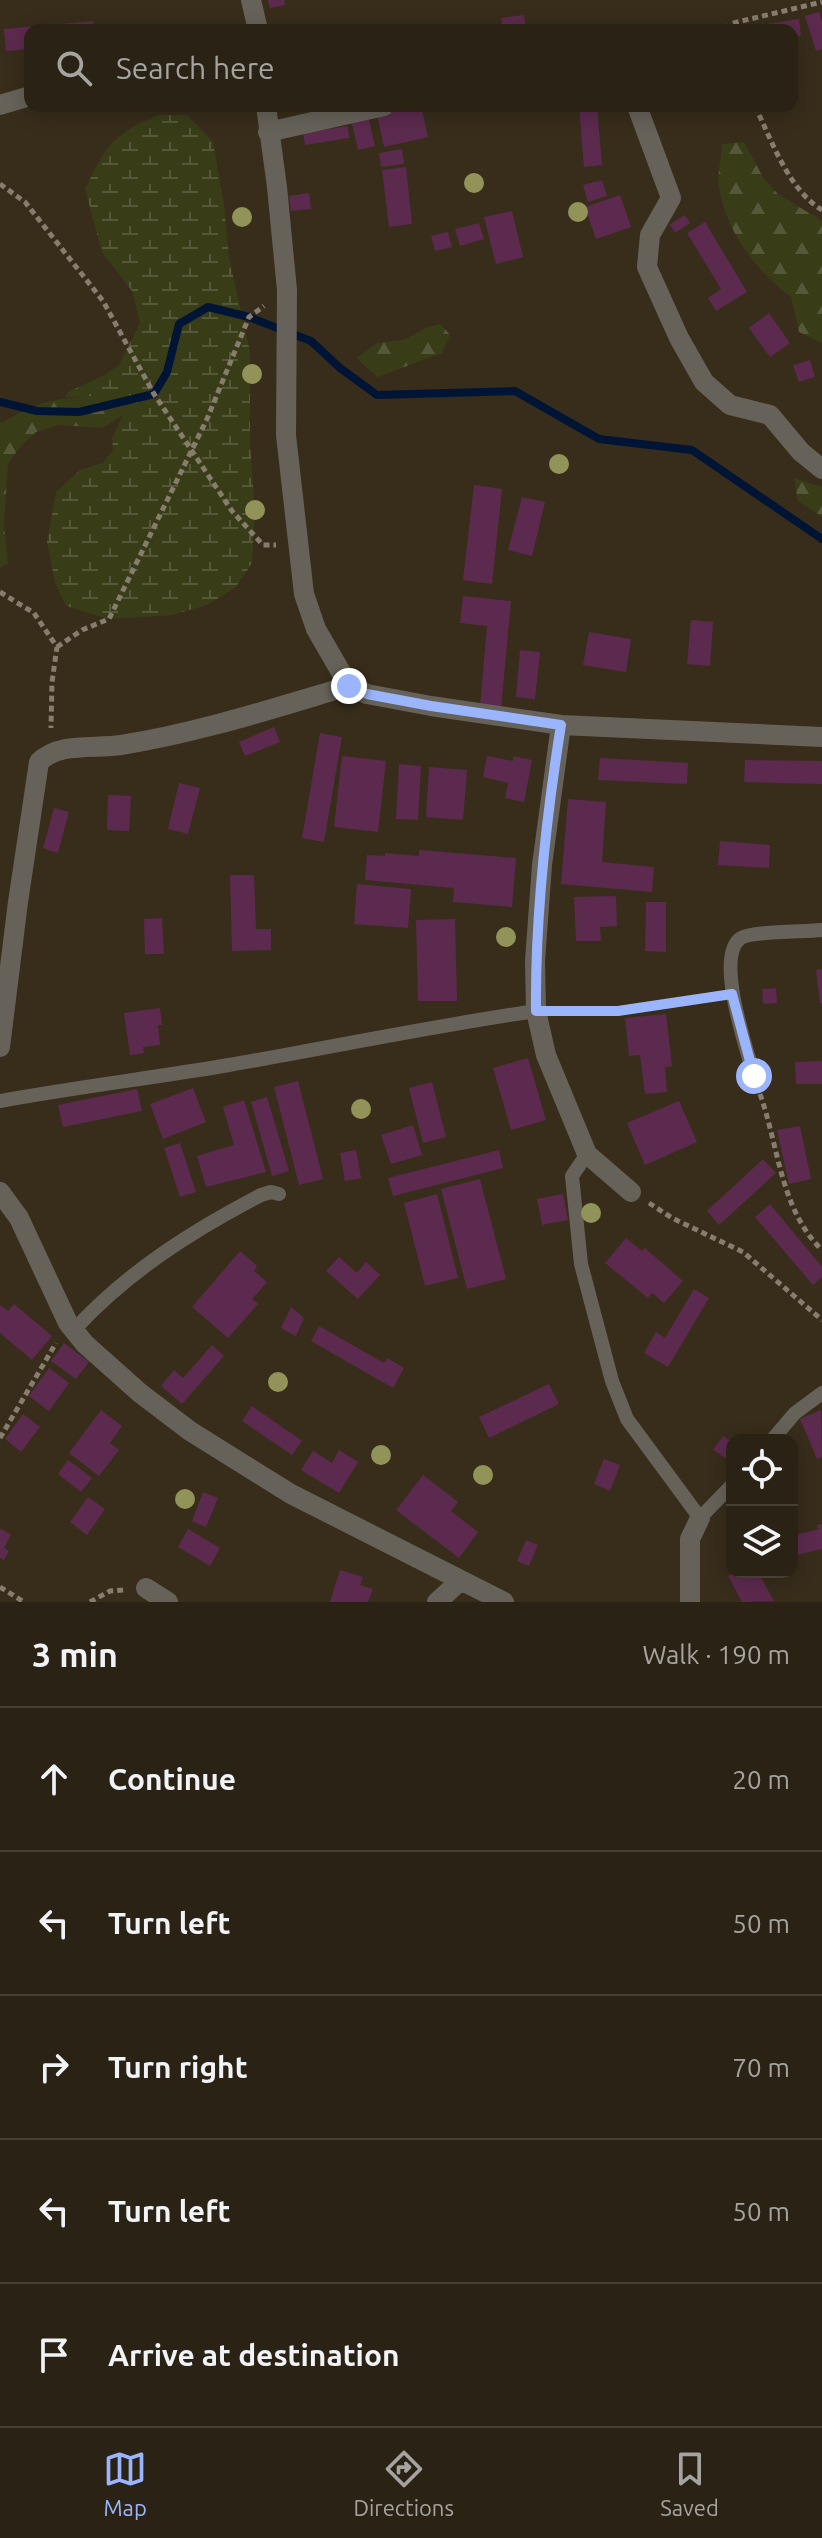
<!DOCTYPE html>
<meta charset="utf-8">
<style>
body{margin:0;font-family:Ubuntu,sans-serif;background:#322a1d;color:#f1f3f6}
.controls{position:absolute;right:24px;bottom:24px;display:grid;overflow:hidden;border-radius:16px;box-shadow:0 4px 20px #0003}
.controls button{width:72px;height:72px;display:grid;place-items:center;padding:0;border:0;border-bottom:2px solid #463f34;background:#2a2214;color:#f1f3f6;font:40px sans-serif}
.stop{position:absolute;width:24px;height:24px;margin:-18px;border:6px solid #9bb5fd;border-radius:50%;background:#fff}
.stop.end{background:#9bb5fd;border-color:#fff;box-shadow:0 2px 8px #0008}
.list{margin:0;padding:0;list-style:none}
h2{display:flex;justify-content:space-between;align-items:center;height:104px;margin:0;padding:0 32px;font-size:34px}
h2 small{font-size:26px;font-weight:400;color:#a5a4a0}
.list li{display:grid;grid-template-columns:52px 1fr auto;gap:24px;align-items:center;box-sizing:border-box;height:144px;padding:0 32px;border-top:2px solid #463f34}
.list b{display:block;font-size:30px;white-space:nowrap}
.list em{font-size:26px;font-style:normal;color:#a5a4a0}
.icon{flex:none;width:44px;height:44px;fill:none;stroke:currentColor;stroke-width:2;stroke-linecap:round;stroke-linejoin:round}
.map{position:relative;flex:none;width:822px;height:1602px;overflow:hidden}
.search{position:absolute;background:#2a2214;box-shadow:0 4px 20px #0003;left:24px;right:24px;top:24px;height:88px;display:flex;align-items:center;gap:20px;box-sizing:border-box;padding:0 28px;border-radius:16px;color:#a5a4a0;font-size:30px}
.sheet{height:824px;background:#2a2214}
nav{display:flex;justify-content:space-around;align-items:center;box-sizing:border-box;height:112px;border-top:2px solid #463f34;background:#2a2214;font-size:22px;color:#a5a4a0}
nav a{display:grid;justify-items:center;gap:4px}
nav .on{color:#9bb5fd}
.map>svg:first-child{display:block}
.forest{fill:url(#forest-firs)}
.wetland{fill:url(#wetland-marsh)}
.lines{fill:none;stroke-linecap:round;stroke-linejoin:round}
.stream{stroke:#001535;stroke-width:8}
.building{fill:#5c2a4e}
.path{stroke:#867d6e;stroke-width:5;stroke-dasharray:6 4;stroke-linecap:butt}
.service{stroke:#676259;stroke-width:14}
.minor{stroke:#676259;stroke-width:20}
.tree{fill:#929358}
.route{stroke:#9bb5fd;stroke-width:10}
</style>
<div class="map">
<svg width="822" height="1602" viewBox="0 0 822 1602">
<defs>
<pattern id="forest-firs" width="22" height="20" patternUnits="userSpaceOnUse" patternTransform="scale(2)"><rect width="22" height="20" fill="#383d18"/><path d="M5 1l3.5 6h-7zM16 11l3.5 6h-7z" fill="#555939"/></pattern>
<pattern id="wetland-marsh" width="20" height="14" patternUnits="userSpaceOnUse" patternTransform="scale(2)"><rect width="20" height="14" fill="#383d18"/><path d="M1 5h8M5 5V1M11 12h8M15 12V8" fill="none" stroke="#555939"/></pattern>
</defs>
<rect width="100%" height="100%" fill="#382d1b"/>
<path class="forest" d="M744 142 764 179 778 194 822 221V343L799 332 791 297C756 271 727 233 719 188 717 175 721 158 722 144Z
M441 324 450 335 442 353 377 377 357 358 377 343 404 340 428 327Z
M94 396 123 415 102 428 59 425 36 432 19 448 8 464 4 523 8 564 0 568V422H4C36 402 57 398 94 396Z
M794 478 822 487V517L798 501Z"/>
<path class="wetland" d="M159 115H187L213 142 224 204 229 257 250 352V445L255 510 252 563 235 588 207 605 172 615 109 619 66 606 55 583 47 542 56 492 80 470 103 463 113 450 112 438 123 415 94 396 65 397 68 392 105 375 119 365 140 323 132 291 102 252 85 189C107 146 112 134 159 115Z"/>
<g class="lines">
<path class="stream" d="M0 402 37 411 79 412 154 394 167 372 179 324 208 307 249 317 311 341 340 368 377 395 515 391 599 439 692 450 822 539"/>
</g>
<path class="building" d="M268 0H284L285 5 270 8Z
M819 12 822 22V49L816 51 805 16Z
M524 15 526 30H503L501 18Z
M799 19 801 36 792 37V30H762L761 25Z
M93 21 94 30H30V49L6 51 4 29Z
M418 106H421L428 137 384 147 377 115Z
M579 106H597L602 165 584 167Z
M368 116 375 146 358 150 351 120Z
M348 126 349 138 305 145 303 133Z
M402 149 404 164 381 167 379 153Z
M406 167 412 224 389 227 382 170Z
M602 180 607 196 588 202 583 185Z
M309 193 311 209 291 211 289 196Z
M620 195 631 227 596 239 585 207Z
M512 211 523 257 496 264 484 217Z
M685 215 690 223 675 233 670 224Z
M705 222 747 292 716 311 708 298 721 289 687 233Z
M479 223 484 239 460 246 455 229Z
M448 232 452 247 435 251 431 236Z
M769 313 790 343 770 357 749 328Z
M810 360 815 377 799 382 793 365Z
M474 485 502 489 492 584 463 580Z
M522 497 545 502 532 556 508 550Z
M463 596 511 601 501 709 480 707 487 626 460 623Z
M691 620 713 622 710 666 687 664Z
M589 632 631 639 626 672 583 665Z
M520 650 540 652 535 699 516 697Z
M274 727 280 742 245 756 239 742Z
M320 733 342 737 324 842 302 838Z
M342 756 386 761 378 832 334 827Z
M487 756 513 761V756L532 760 524 802 505 798 508 783 483 777Z
M600 758 688 763 687 784 598 780Z
M745 760 822 761V784L744 782Z
M399 764 421 766 418 820 396 819Z
M429 767 467 770 463 820 426 817Z
M179 783 200 788 188 834 168 829Z
M108 795 131 796 129 831 107 830Z
M568 799 606 802 602 862 654 867 652 892 561 884Z
M54 808 69 812 58 853 43 848Z
M720 841 770 845 769 868 718 865Z
M419 850 516 858 512 907 453 902 454 888 365 880 367 855 385 856V853L419 856Z
M230 875H254L256 929H271V950L232 951Z
M357 884 411 889 408 928 354 924Z
M616 896 617 926 600 927 601 941H576L574 897Z
M646 902H666V952L645 951Z
M162 918 164 954H145L144 919Z
M455 919 457 1001H418L416 920Z
M822 969V1003H820L816 970Z
M776 988 777 1003 763 1004 762 989Z
M160 1008 162 1025H158L160 1045 143 1047 144 1053 130 1055 124 1013Z
M666 1014 672 1066 665 1067 667 1092 645 1094 640 1055 629 1056 625 1018Z
M528 1058 546 1120 511 1130 493 1068Z
M822 1061V1084H796L795 1062Z
M298 1081 323 1179 299 1185 274 1087Z
M432 1082 446 1137 423 1143 409 1088Z
M193 1088 206 1122 163 1139 150 1104Z
M137 1089 142 1111 63 1127 58 1105Z
M267 1097 289 1171 272 1176 251 1102Z
M244 1100 266 1172 206 1187 197 1156 234 1145 223 1107Z
M679 1101 697 1142 645 1165 627 1123Z
M413 1125 422 1155 391 1164 381 1135Z
M800 1126 811 1179 789 1184 777 1130Z
M180 1143 196 1192 180 1197 164 1148Z
M356 1150 361 1178 345 1181 340 1153Z
M499 1150 503 1168 393 1196 388 1178Z
M763 1159 776 1173 719 1225 707 1211Z
M480 1179 506 1279 467 1289 441 1189Z
M437 1194 458 1278 425 1286 404 1203Z
M563 1194 568 1220 542 1225 537 1199Z
M770 1204 822 1267V1277L813 1285 755 1217Z
M626 1238 642 1251 645 1248 683 1281 664 1303 652 1293 648 1298 605 1263Z
M240 1251 257 1266 254 1271 267 1282 252 1299 258 1304 228 1338 192 1307Z
M339 1257 357 1273 366 1262 380 1275 358 1299 326 1271Z
M694 1289 709 1298 668 1367 644 1353 656 1332 665 1338Z
M14 1304 52 1336 32 1360 0 1333V1305L8 1311Z
M291 1307 304 1318 296 1336 281 1328Z
M319 1326 384 1363 387 1358 404 1368 393 1388 311 1341Z
M64 1343 89 1362 76 1379 51 1361Z
M212 1345 224 1356 182 1404 161 1386 174 1370 183 1378Z
M49 1368 69 1383 49 1411 29 1396Z
M549 1384 559 1404 489 1438 479 1417Z
M252 1406 302 1441 292 1455 242 1421Z
M101 1410 122 1426 110 1443 119 1450 99 1476 69 1453Z
M821 1410 822 1457 817 1459 800 1419Z
M23 1414 40 1427 21 1452 5 1439Z
M723 1436 732 1442V1462L713 1450Z
M339 1450 358 1462 339 1493 301 1470 313 1451 332 1463Z
M604 1459 620 1465 610 1491 594 1484Z
M68 1460 92 1478 81 1492 58 1474Z
M423 1475 458 1502 451 1511 478 1532 459 1558 396 1510Z
M203 1492 218 1498 206 1527 192 1521Z
M88 1497 105 1509 87 1535 70 1522Z
M822 1524V1549L792 1556V1536L819 1529 817 1525Z
M0 1529 11 1534 4 1548 9 1551 4 1560 0 1558Z
M188 1529 220 1548 210 1566 178 1547Z
M526 1540 538 1545 529 1566 517 1561Z
M340 1570 363 1577 360 1585 373 1589 368 1602H330Z
M735 1572H758L774 1601 742 1602 728 1576Z"/>
<g class="lines">
<path class="path" d="M728 30 729 24 822 2
M755 106C772 141 788 189 822 210
M0 184 25 202 103 301 154 394 232 511 263 545H276
M0 592 34 613 57 647 52 682 51 728
M57 647 82 630 109 619 207 419 249 317 264 306
M557 1011H618L714 997
M760 1094C779 1147 780 1209 822 1250
M649 1203 672 1218 743 1252 822 1320
M0 1438 56 1343
M0 1587 24 1602
M90 1602 110 1591 125 1590"/>
<path class="service" d="M754 1076C747 1049 714 956 741 938 752 931 806 932 822 930
M0 1101C76 1087 153 1078 229 1065 332 1047 433 1026 536 1011
M587 1154 572 1176 581 1264 612 1381 627 1419 700 1518 732 1485
M74 1330C127 1272 192 1231 261 1195L271 1192 279 1194
M772 1440 795 1413 822 1393"/>
<path class="minor" d="M251 0 258 30
M0 105 30 96
M266 106 277 187 287 290 286 435 304 594 316 629 349 686 367 694 431 706 561 725 822 737
M637 106 671 198 650 235 647 267 679 338 704 382 730 405 770 415 801 452 822 469
M268 132 384 106
M561 725 542 865 535 961 536 1011 546 1055 587 1154 631 1192
M0 1047 18 902 39 762C58 742 94 749 121 745 198 733 274 708 349 686
M0 1192 19 1218 68 1323 85 1344 140 1393 190 1431 291 1494 504 1602
M146 1588 168 1602
M437 1602 461 1580
M690 1602V1539L700 1518"/>
</g>
<g class="tree">
<circle cx="474" cy="183" r="10"/>
<circle cx="578" cy="212" r="10"/>
<circle cx="242" cy="217" r="10"/>
<circle cx="252" cy="374" r="10"/>
<circle cx="559" cy="464" r="10"/>
<circle cx="255" cy="510" r="10"/>
<circle cx="506" cy="937" r="10"/>
<circle cx="361" cy="1109" r="10"/>
<circle cx="591" cy="1213" r="10"/>
<circle cx="278" cy="1382" r="10"/>
<circle cx="381" cy="1455" r="10"/>
<circle cx="483" cy="1475" r="10"/>
<circle cx="185" cy="1499" r="10"/>
</g>
<g class="lines">
<path class="route" d="M349 686 367 694 431 706 561 725C546 819 535 915 536 1011H618L732 994 754 1076"/>
</g>
</svg>
<div class="controls">
<button><svg class="icon" aria-label="locate" viewBox="0 0 24 24"><circle cx="12" cy="12" r="6"/><path d="M12 2v4M12 18v4M2 12h4M18 12h4"/></svg></button>
<button><svg class="icon" aria-label="layers" viewBox="0 0 24 24"><path d="M12 4l9 5-9 5-9-5zM3 14l9 5 9-5"/></svg></button>
</div>
<div class="stop" style="left:754px;top:1076px"></div>
<div class="stop end" style="left:349px;top:686px"></div>
<div class="search"><svg class="icon" aria-label="search" viewBox="0 0 24 24"><circle cx="10" cy="10" r="6"/><path d="M15 15l6 6"/></svg>Search here</div>
</div>
<section class="sheet">
<h2>3 min<small>Walk · 190 m</small></h2>
<ul class="list">
<li><svg class="icon" aria-label="ahead" viewBox="0 0 24 24"><path d="M12 20V5M6 11l6-6 6 6"/></svg><div><b>Continue</b></div><em>20 m</em></li>
<li><svg class="icon" aria-label="left" viewBox="0 0 24 24"><path d="M17 20v-9H6M10 6l-5 5 5 5"/></svg><div><b>Turn left</b></div><em>50 m</em></li>
<li><svg class="icon" aria-label="right" viewBox="0 0 24 24"><path d="M7 20v-9h11M14 6l5 5-5 5"/></svg><div><b>Turn right</b></div><em>70 m</em></li>
<li><svg class="icon" aria-label="left" viewBox="0 0 24 24"><path d="M17 20v-9H6M10 6l-5 5 5 5"/></svg><div><b>Turn left</b></div><em>50 m</em></li>
<li><svg class="icon" aria-label="arrive" viewBox="0 0 24 24"><path d="M6 21V4h12l-3 4 3 4H6"/></svg><div><b>Arrive at destination</b></div></li>
</ul>
</section>
<nav>
<a class="on"><svg class="icon" aria-label="map" viewBox="0 0 24 24"><path d="M3 6l6-2 6 2 6-2v14l-6 2-6-2-6 2zM9 4v14M15 6v14"/></svg>Map</a>
<a><svg class="icon" aria-label="directions" viewBox="0 0 24 24"><path d="M12 3l9 9-9 9-9-9zM9 14v-3h6M13 9l2 2-2 2"/></svg>Directions</a>
<a><svg class="icon" aria-label="saved" viewBox="0 0 24 24"><path d="M7 4h10v16l-5-4-5 4z"/></svg>Saved</a>
</nav>
